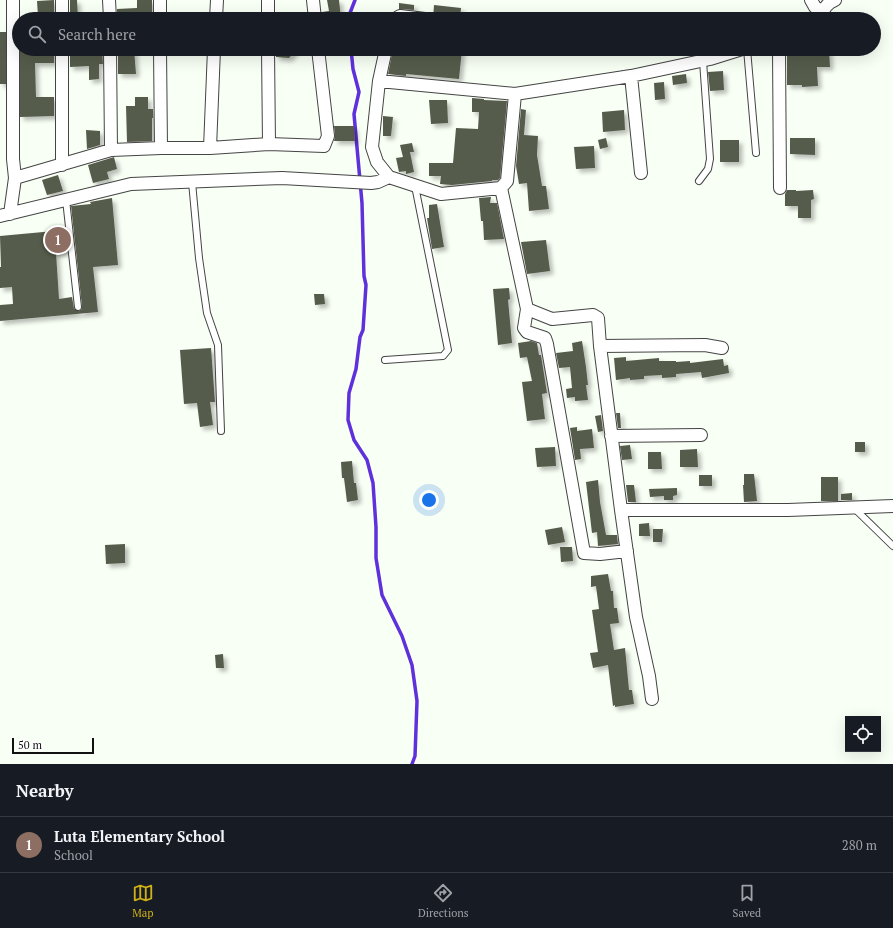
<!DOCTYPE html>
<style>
body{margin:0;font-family:"PT Serif",serif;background:#20242c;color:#f1f3f6}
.controls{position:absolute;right:12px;bottom:12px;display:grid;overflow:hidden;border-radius:0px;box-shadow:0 4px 16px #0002}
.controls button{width:36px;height:36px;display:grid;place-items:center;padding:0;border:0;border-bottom:1px solid #363941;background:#171b24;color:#f1f3f6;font:20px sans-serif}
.scale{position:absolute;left:12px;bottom:10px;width:82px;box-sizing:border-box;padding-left:4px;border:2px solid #111;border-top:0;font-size:11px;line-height:14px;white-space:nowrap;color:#111;-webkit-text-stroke:3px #fff;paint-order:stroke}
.you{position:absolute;left:429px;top:500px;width:14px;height:14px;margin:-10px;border:3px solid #fff;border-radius:50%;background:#1a73e8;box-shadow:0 0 0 6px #1a73e833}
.badge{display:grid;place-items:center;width:26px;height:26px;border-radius:50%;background:#d2b117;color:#fff;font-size:13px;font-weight:700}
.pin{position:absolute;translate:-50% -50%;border:2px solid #fff;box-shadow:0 1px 4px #0006}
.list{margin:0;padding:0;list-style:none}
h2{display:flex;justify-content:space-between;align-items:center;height:52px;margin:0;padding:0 16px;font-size:17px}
h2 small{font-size:13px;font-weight:400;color:#9ea1a6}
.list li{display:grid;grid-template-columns:26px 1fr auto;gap:12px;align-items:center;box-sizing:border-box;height:56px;padding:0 16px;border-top:1px solid #363941}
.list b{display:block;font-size:15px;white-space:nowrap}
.list p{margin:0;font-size:13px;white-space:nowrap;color:#9ea1a6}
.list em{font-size:13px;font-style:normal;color:#9ea1a6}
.icon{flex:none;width:22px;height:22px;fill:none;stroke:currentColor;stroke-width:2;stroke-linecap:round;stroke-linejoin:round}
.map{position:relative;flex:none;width:893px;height:764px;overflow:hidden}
.search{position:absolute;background:#171b24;box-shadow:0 4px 16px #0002;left:12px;right:12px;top:12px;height:44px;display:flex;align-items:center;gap:10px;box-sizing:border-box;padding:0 14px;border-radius:22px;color:#9ea1a6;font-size:15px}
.sheet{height:108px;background:#171b24}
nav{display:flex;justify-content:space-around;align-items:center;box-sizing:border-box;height:56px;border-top:1px solid #363941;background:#171b24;font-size:11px;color:#9ea1a6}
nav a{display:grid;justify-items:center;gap:2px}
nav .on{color:#d2b117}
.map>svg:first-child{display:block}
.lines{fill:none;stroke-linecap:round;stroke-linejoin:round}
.stream{stroke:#5f31dc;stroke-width:3.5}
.building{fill:#575b4b;filter:url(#shadow)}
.service-casing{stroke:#444;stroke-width:8}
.minor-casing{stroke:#444;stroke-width:14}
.service{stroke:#fff;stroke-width:6}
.minor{stroke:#fff;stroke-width:12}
</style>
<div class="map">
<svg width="893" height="764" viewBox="0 0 893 764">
<defs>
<filter id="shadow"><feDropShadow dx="3.5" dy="3.5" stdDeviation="2" flood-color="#0004"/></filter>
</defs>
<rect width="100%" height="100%" fill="#f8fff4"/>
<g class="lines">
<path class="stream" d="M350 19V13L355 0
M351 49 353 69 359 92 354 114 362 203 364 276 366 285 363 330 360 337 356 369 349 393 348 420 354 440 367 460 373 483 376 527V558L382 595 402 636 412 665 417 701 415 756 412 764"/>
</g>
<path class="building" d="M54 0V15L38 16 37 1Z
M70 0H77L78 19H70Z
M137 0H152V19H117V9L137 8Z
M327 0H339L341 19H322V12L329 11Z
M399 3 414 5V10L399 9Z
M434 5 461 8 460 19H433Z
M0 32H6V84H0Z
M20 49H54V63H35L36 97H54V116L20 117Z
M70 49H102L103 64H99V79L89 80V66L70 67Z
M118 49H134L136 74H118Z
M276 49H297L289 58 276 57Z
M393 49H462L459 79 406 74V76L388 74Z
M797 49 829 50 830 67H817L818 86 802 87V85H787V52L797 51Z
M723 71 724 90 710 91 708 72Z
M686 74 687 83 673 85 672 76Z
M664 82 665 99 655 100 654 83Z
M135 97H148V109H153V118H152V141L127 142 126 106H135Z
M472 98 484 99V100L507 101 500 178 498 180H492V181L452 185 440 184 441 176H429V163H453L456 128 478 129 479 112H472Z
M429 100H447L448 123 431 124Z
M521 109 526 110 524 135 538 136 537 155 542 186H546L549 209 529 211 527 183 519 184 516 166Z
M624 110 625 130 603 132 602 112Z
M383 116 393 117 391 136H383Z
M334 126H354L355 141H334L335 136Z
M86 130 100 131V145L87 149Z
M606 138 608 147 600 149 598 140Z
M790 138H815V155L790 154Z
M720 140H739V162H720Z
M412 143 414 152H410L414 172 406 174V171L399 172 396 158 403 157 400 145Z
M594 146 595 168 576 169 574 147Z
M114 157 117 169 107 172 109 179 93 183 88 165Z
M58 175 63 191 47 195 42 180Z
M787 190H796V191L813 190 814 199 811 200V218H798V206H785V194Z
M491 197 490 203H497L504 239 484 240 483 221H481L479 198Z
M112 198 118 265 93 267 98 312 0 321V305L13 304 12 287 0 288V267H1L0 236 65 230 67 252 56 253 59 299 72 297 74 309 79 311 82 309V306L71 206 91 204 90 202Z
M437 204 444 247 432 249 427 218H429V205Z
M546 240 550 271 527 274 521 242Z
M509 288 510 299 508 300 512 343 498 345 493 289Z
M314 294H324L325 304 315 305Z
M531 341 537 343 539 355H541L547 393 542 394 545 419 527 421 522 382 532 381 527 357 520 358 518 343Z
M582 341 586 367 588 385H586L588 400 575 401V397L567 398 566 389 572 388 570 367 559 368 556 353 573 351 572 343Z
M211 348 215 402H210L213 425 200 427 197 403 184 404 180 350Z
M626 357V361L659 358V361H676V362L690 361V363L723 359 724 366 728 365 729 373 702 378 701 372 676 374V377L662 378V375L644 376V379L630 380V378L616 380 614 358Z
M616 413H620L621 428H618Z
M601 415 603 431 598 432 595 416Z
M577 427V431L592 429 594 448 580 449 581 459 575 460 570 428Z
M855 442H865V452H855Z
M630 445 632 459 622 460 620 446Z
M555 447 556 466 537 467 535 448Z
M697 449 698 467H680V450Z
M648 452H661L662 469H648Z
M352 461 354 483H356L358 500 347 502 344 478H342L341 462Z
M744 474H754L757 501 744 502 743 485H744Z
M699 475H712V486H699Z
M821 477H838V501H821Z
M598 480 600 502 606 535H617L618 544 598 546 597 532 592 533 586 482Z
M626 485H634L636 502H628Z
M677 488V495L673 496V500H664V496L650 497 649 489Z
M852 493V500H841V494Z
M649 523 650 536H639V524Z
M562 527 565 542 548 545 545 530Z
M653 529H663L662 542H653Z
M125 544V563L106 564 105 545Z
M560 547H572L573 561 561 562Z
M608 574 611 591H613L614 608H617L619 623 610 624 614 650 625 648 629 690H632L634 704 615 707V705L613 706 608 665 593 668 590 653 598 652 592 610 599 609 596 586 591 587V576Z
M223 654 224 668H216L215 655Z"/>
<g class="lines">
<g class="service-casing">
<path id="service" d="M747 49 756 153
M699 181 708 169 710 159 703 61
M192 182 199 258 207 313 218 345 221 431
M66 200 78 307
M385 360 443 356 448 350 415 186
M854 508 893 546"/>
</g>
<g class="minor-casing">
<path id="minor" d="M13 0V159L15 178 111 150 161 148H210L269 144 324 146 328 136 318 49
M62 0V19
M109 0 110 19
M160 0V19
M268 0V19
M313 0 315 19
M811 0 815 7 823 12
M216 19 217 0
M395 19 400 16 425 19
M819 19C823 11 826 3 835 0
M62 49V165
M110 49 111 150
M160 49 161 148
M268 49 269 144
M386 49 379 81 372 147 377 162 389 177
M779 49 780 188
M631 76 641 173
M379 81 515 94 631 76 710 59 742 49
M210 148 214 49
M501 188 527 309 524 328 527 332 545 338 547 344 584 553 600 554 627 551
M10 214 15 178
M0 216 131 184 282 178 371 183 378 182 389 177 441 194 501 188 507 181 515 94
M527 309 552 319 593 315 598 318 600 346 621 510H788L893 506
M600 346 705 345 722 348
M611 436 701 435
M621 510 636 617 649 676 652 699"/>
</g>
<use href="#service" class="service"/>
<use href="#minor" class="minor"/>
</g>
</svg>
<div class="controls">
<button><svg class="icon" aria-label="locate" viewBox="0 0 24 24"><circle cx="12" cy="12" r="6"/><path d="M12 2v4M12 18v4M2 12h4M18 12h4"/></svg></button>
</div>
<div class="scale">50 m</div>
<div class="you"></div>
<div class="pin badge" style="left:58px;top:240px;background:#8d6e63">1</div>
<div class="search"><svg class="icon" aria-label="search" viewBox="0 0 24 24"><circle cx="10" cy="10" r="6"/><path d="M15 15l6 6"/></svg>Search here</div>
</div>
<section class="sheet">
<h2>Nearby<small></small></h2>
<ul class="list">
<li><span class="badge" style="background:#8d6e63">1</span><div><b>Luta Elementary School</b><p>School</p></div><em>280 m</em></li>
</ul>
</section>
<nav>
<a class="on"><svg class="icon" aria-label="map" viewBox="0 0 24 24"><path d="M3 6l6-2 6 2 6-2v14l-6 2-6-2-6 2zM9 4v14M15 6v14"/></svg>Map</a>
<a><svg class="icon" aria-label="directions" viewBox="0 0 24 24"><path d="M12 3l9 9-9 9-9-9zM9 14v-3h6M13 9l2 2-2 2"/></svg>Directions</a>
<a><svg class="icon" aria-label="saved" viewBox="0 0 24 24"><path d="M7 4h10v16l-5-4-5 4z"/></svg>Saved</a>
</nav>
